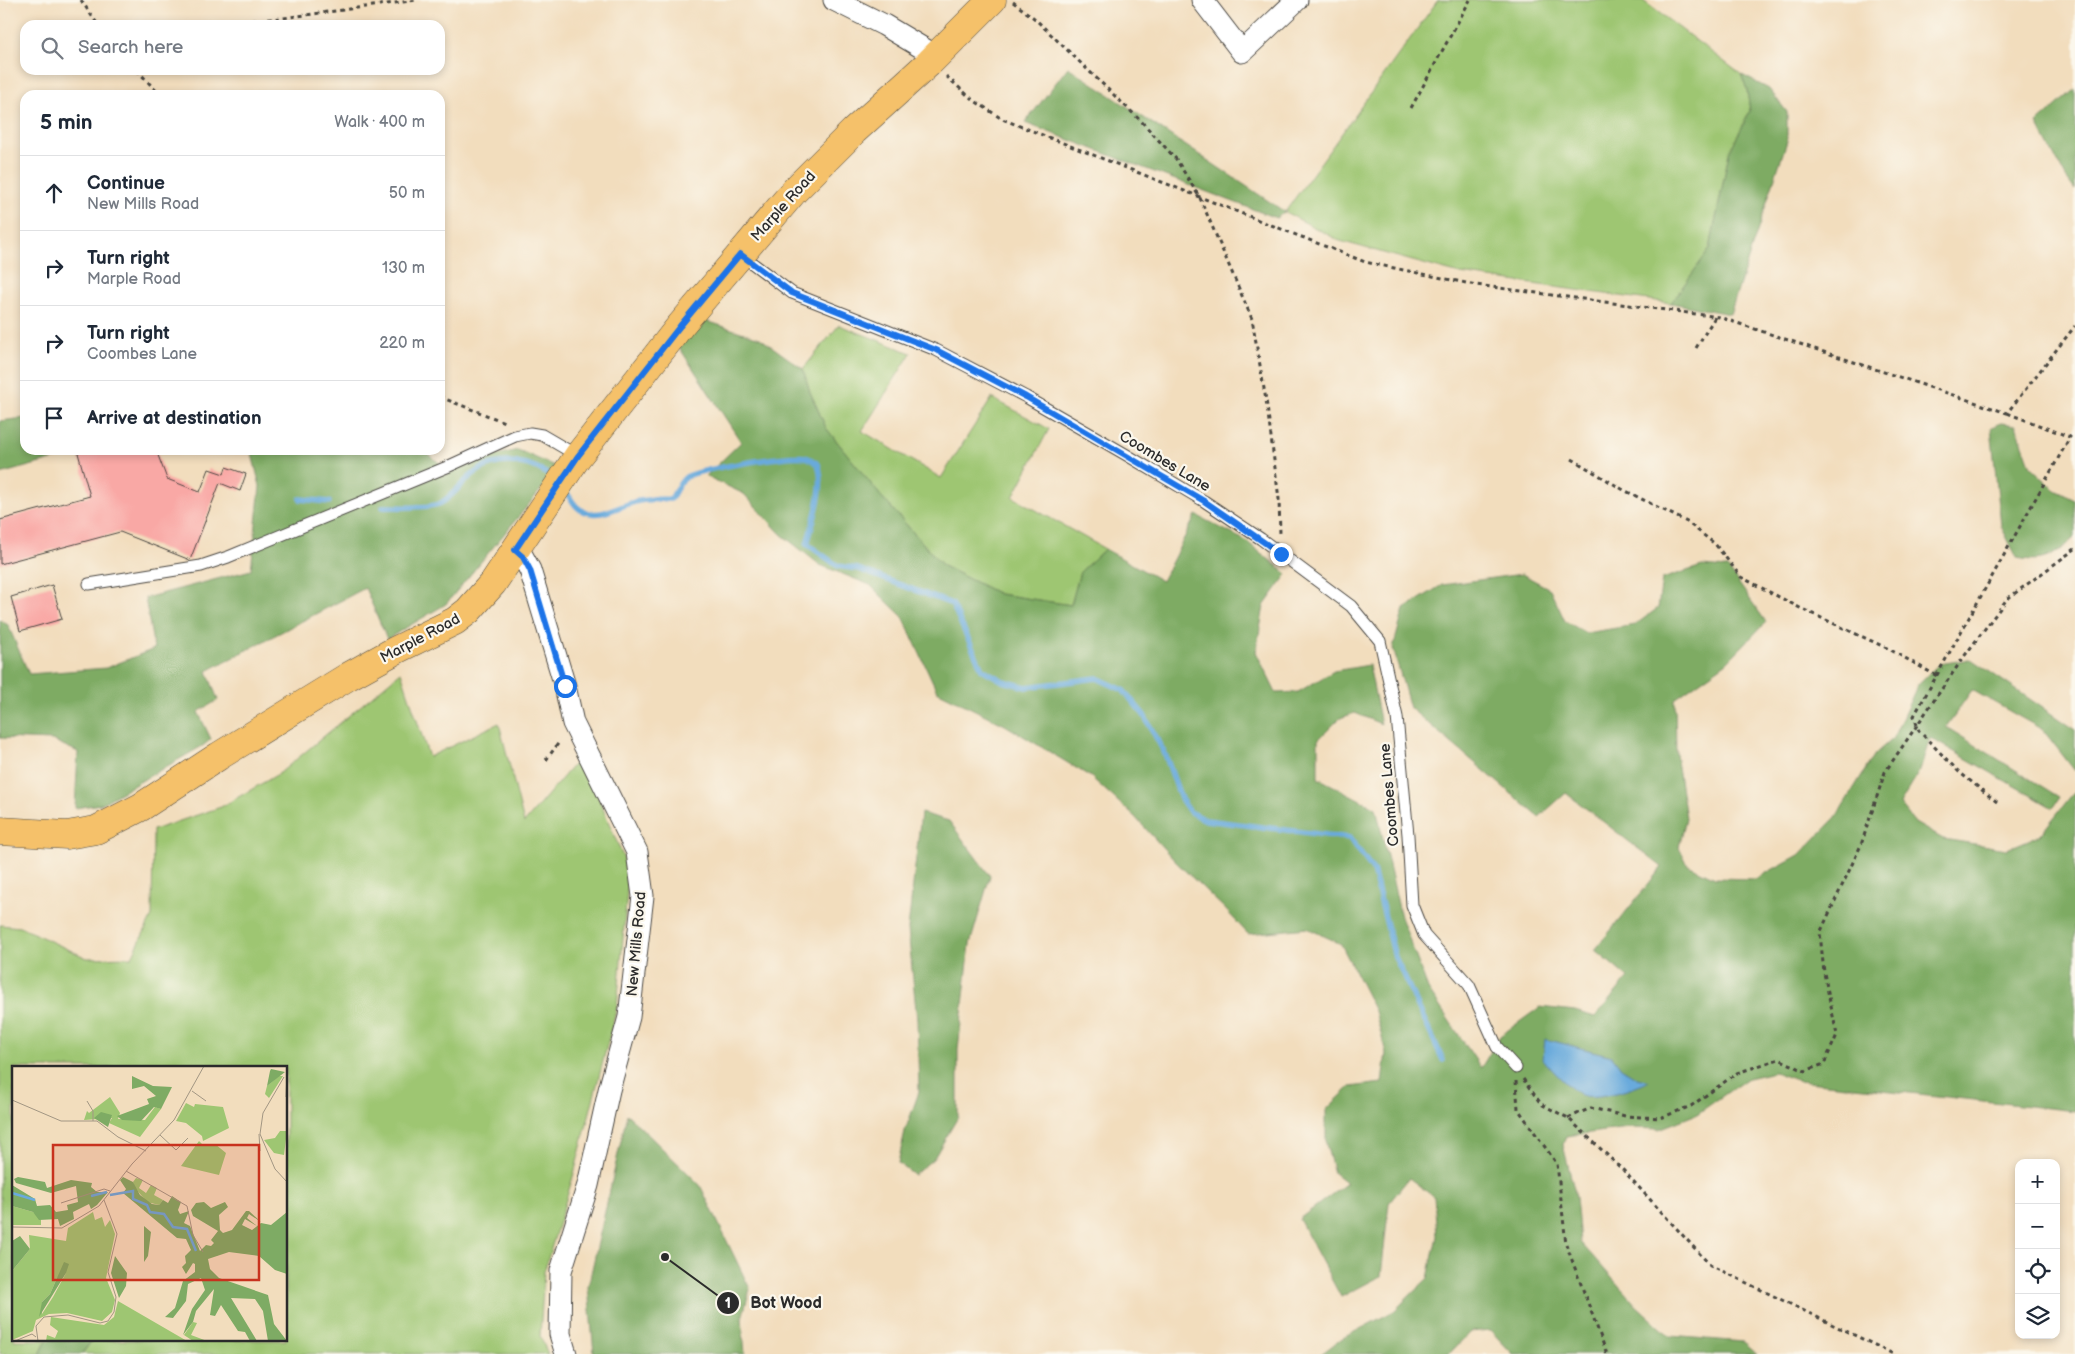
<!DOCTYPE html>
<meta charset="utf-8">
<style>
body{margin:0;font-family:"Balsamiq Sans",sans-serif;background:#f6f6f7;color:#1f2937}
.controls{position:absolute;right:15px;bottom:15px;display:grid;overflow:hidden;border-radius:10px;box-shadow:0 2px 8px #0003}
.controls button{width:45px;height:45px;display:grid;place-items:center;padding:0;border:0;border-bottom:1px solid #e0e1e3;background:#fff;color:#1f2937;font:25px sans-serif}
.stop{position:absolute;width:15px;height:15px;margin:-11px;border:4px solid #1a73e8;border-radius:50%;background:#fff}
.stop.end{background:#1a73e8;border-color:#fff;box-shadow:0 1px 5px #0008}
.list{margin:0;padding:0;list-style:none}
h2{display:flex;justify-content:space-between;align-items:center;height:65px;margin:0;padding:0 20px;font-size:21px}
h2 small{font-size:16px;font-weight:400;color:#747a83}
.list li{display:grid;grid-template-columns:32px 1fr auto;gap:15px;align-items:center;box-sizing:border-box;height:75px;padding:0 20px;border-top:1px solid #e0e1e3}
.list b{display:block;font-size:19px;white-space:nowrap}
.list p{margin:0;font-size:16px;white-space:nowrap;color:#747a83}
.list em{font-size:16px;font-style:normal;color:#747a83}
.icon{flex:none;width:28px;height:28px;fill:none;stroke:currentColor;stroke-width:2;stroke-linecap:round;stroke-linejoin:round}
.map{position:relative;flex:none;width:2075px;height:1354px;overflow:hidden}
.search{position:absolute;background:#fff;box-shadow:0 2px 8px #0003;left:20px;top:20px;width:425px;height:55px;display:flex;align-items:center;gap:12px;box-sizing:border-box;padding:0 18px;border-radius:15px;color:#747a83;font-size:19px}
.panel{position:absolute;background:#fff;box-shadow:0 2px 8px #0003;left:20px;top:90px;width:425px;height:365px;border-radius:15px}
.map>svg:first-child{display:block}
.green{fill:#9ec672;stroke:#64784e}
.forest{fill:#7eab64;stroke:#546b48}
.water{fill:#69aadc;stroke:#4a6a84}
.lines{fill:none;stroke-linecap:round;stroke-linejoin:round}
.stream{stroke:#69aadc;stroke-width:5.5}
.building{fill:#f9a8a5}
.service-casing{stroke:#494641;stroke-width:13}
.minor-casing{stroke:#494641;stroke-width:23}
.primary-casing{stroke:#494641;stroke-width:29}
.path{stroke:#494641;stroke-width:3;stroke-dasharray:4 4;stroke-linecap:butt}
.service{stroke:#fff;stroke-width:11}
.minor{stroke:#fff;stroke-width:21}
.primary{stroke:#f5c16b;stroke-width:28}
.route{stroke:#1a73e8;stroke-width:6}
.labels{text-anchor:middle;stroke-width:4.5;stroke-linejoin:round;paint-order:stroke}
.street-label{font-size:15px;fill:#2b2b2b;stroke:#fbf7ec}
.inset-river{fill:none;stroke:#69aadc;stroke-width:2.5}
.inset-road{fill:none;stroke:#a29683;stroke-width:1}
.view{fill:#c8321e;fill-opacity:0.15;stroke:#c8321e;stroke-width:2.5}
.inset-edge{fill:none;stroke:#2b2b2b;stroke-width:2.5}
.leader{fill:none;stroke:#2b2b2b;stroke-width:2}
.callout-dot{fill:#2b2b2b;stroke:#fbf7ec;stroke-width:2}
.mark-label{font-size:15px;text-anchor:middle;font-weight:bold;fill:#fff}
.callout-label{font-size:16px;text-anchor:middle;font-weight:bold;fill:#2b2b2b;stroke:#fbf7ec;stroke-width:4.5;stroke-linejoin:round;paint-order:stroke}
</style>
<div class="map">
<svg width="2075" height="1354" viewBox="0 0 2075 1354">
<rect width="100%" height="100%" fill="#fbf7ec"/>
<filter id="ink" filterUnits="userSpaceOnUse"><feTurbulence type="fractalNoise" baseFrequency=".02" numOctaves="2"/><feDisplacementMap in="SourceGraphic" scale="10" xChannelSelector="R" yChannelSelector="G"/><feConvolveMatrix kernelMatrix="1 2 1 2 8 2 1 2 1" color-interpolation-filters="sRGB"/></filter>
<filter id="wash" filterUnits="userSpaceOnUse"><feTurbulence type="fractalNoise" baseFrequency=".0096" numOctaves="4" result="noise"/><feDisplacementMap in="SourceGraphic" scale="20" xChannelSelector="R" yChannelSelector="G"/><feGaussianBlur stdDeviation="1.12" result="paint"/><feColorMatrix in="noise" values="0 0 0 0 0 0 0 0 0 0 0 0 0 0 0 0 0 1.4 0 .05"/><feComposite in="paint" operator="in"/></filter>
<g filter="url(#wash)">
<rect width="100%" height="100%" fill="#f2ddbd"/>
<path class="green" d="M1438 0H1642L1742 75 1747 90 1750 111 1729 153 1710 249 1671 303 1460 274 1340 241 1285 212Z
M839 325 911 353 862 431 941 478 992 398 1049 429 1013 497 1105 549 1080 572 1071 605 999 594 943 566 880 495 826 428 810 392 803 369Z
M401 672 429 757 499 723 524 823 581 756 624 859 627 892 617 1007 575 1170 544 1272 540 1336 548 1354H82L92 1340H286V1068H14V1340H47L40 1354H0V925L20 927 87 958 132 957 152 916 153 830 221 807 280 773Z"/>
<path class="forest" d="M1068 67 1285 212 1276 218 1025 123Z
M1742 75 1769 89 1787 112V141L1730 314 1671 303 1710 249 1729 153 1750 111 1747 90Z
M2075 89V190L2066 178 2037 123Z
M703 320 760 338 803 369 810 392 826 428 880 495 943 566 999 594 1071 605 1080 572 1105 549 1162 581 1196 515 1246 541 1287 574 1264 606 1256 652 1276 693 1298 692 1334 671 1369 665 1381 724 1355 713 1340 718 1318 740V778L1376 808 1401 917 1428 989 1481 1068 1500 1036 1540 1007 1575 1011 1595 1017 1628 978 1595 950 1662 867 1566 793 1539 817 1410 708 1393 648 1404 609 1442 585 1522 574 1550 589 1565 621 1586 633 1635 625 1658 608 1662 579 1702 566 1728 568 1766 622 1727 662 1675 699 1676 754 1686 818 1679 847 1688 865 1715 878 1755 879 1799 855 1836 817 1875 754 1893 738 1918 684 1939 664 1971 659 2075 730V771L2043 730 1972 690 1946 727 2059 797 2053 808 1930 738 1920 770 1900 804 1915 823 1943 839 2007 849 2040 835 2075 791V1111L1799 1081 1774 1072 1748 1078 1697 1114 1659 1129 1629 1128 1566 1136 1563 1145 1576 1197 1580 1242 1636 1305 1670 1336 1744 1342 1758 1354H1513L1490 1330 1470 1332 1449 1354H1321L1341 1339 1394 1311 1428 1278 1437 1236 1434 1197 1409 1178 1389 1203 1381 1276 1341 1297 1299 1219 1347 1183 1334 1173 1326 1144V1110L1350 1087 1382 1083 1386 1053 1375 1011 1341 944 1307 928 1248 934 1225 909 1176 862 1135 817 1091 777 1005 725 937 691 903 617 870 585 820 565 781 534 744 494 706 476 741 442 679 347Z
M25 418V450H88L0 474V421Z
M2001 423 2016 425 2031 467 2055 490 2075 500V537C2054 555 2046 564 2017 558L2001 526 1991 428Z
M251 450H422L445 467 518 450 559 468 446 604 387 639 365 588 207 671 218 700 198 712 211 739 204 745 101 804 75 808 78 752 52 740 0 738V620L8 625 29 674 106 668 154 649 145 598 251 570 260 486Z
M921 813 949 821 990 876 970 944 958 1049V1117L934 1158 914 1175 898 1163 905 1131 919 1092 917 1020 908 929Z
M627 1114 700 1185 750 1289 742 1318 745 1354H594L588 1287Z
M47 1340H92L82 1354H40Z"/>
<path class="water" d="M1545 1039 1612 1056 1621 1068 1637 1078 1649 1081C1636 1089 1599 1099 1584 1096 1573 1093 1550 1068 1543 1059Z"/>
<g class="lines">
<path class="stream" d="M565 490C571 498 575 509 586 512 604 518 622 504 639 501 650 499 660 499 671 499 675 492 680 481 686 477 700 469 789 454 805 457 810 458 814 461 818 464 826 486 813 522 807 544L838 566 858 569 952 604 982 669 1003 681 1026 687 1097 678 1123 690 1144 715 1165 754 1181 799 1190 812 1206 820 1350 838 1373 870 1395 957 1443 1060
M300 499 329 502
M383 507C395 507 431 509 441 503 454 495 463 481 476 472 500 456 534 460 554 480"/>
</g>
<g id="blocks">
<path class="building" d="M88 450H156L167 479 200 492 209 469 224 474 226 467 246 474 240 491 220 483 190 560 120 532 0 564V520L90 496 78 453Z
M52 585 62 619 20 631 11 597Z"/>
</g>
</g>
<g filter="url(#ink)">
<use href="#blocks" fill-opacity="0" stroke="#494641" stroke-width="1"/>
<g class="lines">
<g class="service-casing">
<path id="service" d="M740 254 792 293 936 350 1026 397 1125 454 1204 501 1261 539 1351 606 1380 641 1397 717 1408 835 1412 905 1424 935 1469 985 1497 1047 1516 1068
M89 584 201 566 228 557 447 467 515 436 530 433 542 435 578 456"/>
</g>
<g class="minor-casing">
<path id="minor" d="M834 0 884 25 936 56
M1202 0 1242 52 1297 0
M515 550 523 557 530 570 565 686 573 723 637 852 643 896 629 1017 609 1090 588 1185 561 1271 560 1334 566 1354"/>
</g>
<g class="primary-casing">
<path id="primary" d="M0 831 67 835 96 830 141 807 219 756 349 676 396 650 455 621 468 611 493 583 578 456 680 326 795 190 854 131 930 62 992 0"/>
</g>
<path class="path" d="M81 0 98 25
M1013 2 1034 18 1142 122 1176 159 1200 198 1252 319 1267 406 1279 499 1280 534
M196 25 283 18 417 0
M137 70 160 95
M946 76 972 99 1002 119 1365 262 1476 285 1719 317 2007 413 2075 326
M1411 108 1470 0
M1696 348 1715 317
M440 397 507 423
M1572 459 1622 489 1687 522 1715 544 1741 577 1802 609 1889 649 1937 676
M546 760 560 741
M1997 802 1959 772 1919 731 1914 716 2070 437 2007 413
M1523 1079 1541 1104 1568 1118 1623 1170 1710 1265 1893 1354
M1516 1081 1518 1109 1557 1164 1566 1244 1607 1354
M1568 1118 1591 1108 1625 1116 1660 1118 1691 1106 1737 1073 1779 1059 1805 1071 1824 1064 1837 1035 1824 973 1820 933 1861 845 1885 772 1963 658 2007 599 2075 549"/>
<use href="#service" class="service"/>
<use href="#minor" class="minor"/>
<use href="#primary" class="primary"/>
</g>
</g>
<g class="lines" filter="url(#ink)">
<path class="route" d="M565 686 530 570 523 557 515 550 578 456 680 326 740 254 792 293 936 350 1026 397 1204 501 1281 554"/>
</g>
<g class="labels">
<g class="street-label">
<text transform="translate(783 206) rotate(-48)" y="5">Marple Road</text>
<text transform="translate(1165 461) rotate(31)" y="5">Coombes Lane</text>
<text transform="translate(420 638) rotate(-28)" y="5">Marple Road</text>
<text transform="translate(1389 795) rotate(-95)" y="5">Coombes Lane</text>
<text transform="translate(636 944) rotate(-85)" y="5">New Mills Road</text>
</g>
</g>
<g transform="translate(12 1066)">
<rect width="275" height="275" fill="#f2ddbd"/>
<path d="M267 10H271L257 32 253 28 255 20ZM98 31 108 47 106 53 133 54 143 41 149 43 128 71 97 57 100 52 72 54 75 45 77 47ZM174 37 182 41 183 38 211 41 217 62 191 75 190 70 174 57 164 55ZM268 65H275L272 89 262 87 252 74 263 72ZM187 75 191 79 203 78 214 87 207 109 169 100ZM124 112 131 114 127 122 134 127 139 119 145 122 142 129 151 134 147 139 135 136 123 122 121 116ZM0 140 21 146 29 152V159H0ZM81 146 83 154 90 151 93 161 98 154 103 168 94 212 103 234 100 246 90 255 55 247 37 248 24 254 21 265 0 274V205L18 183 17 169 54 175 56 162ZM54 207 41 231 30 248V236L38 228 45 212ZM106 235 175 275H34L35 269 43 272 46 265 38 259 39 251 92 259 102 251ZM181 256 185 257 179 269 195 275H181L172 269Z" fill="#9ec672" fill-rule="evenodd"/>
<path d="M259 3 273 6 255 20 258 5ZM120 10 141 20 160 21 149 43 142 41 129 55 110 54 105 50 137 38 135 33 144 30 132 20 120 23ZM89 46 100 49 96 61 82 52ZM6 111 33 116 35 122 59 114 80 117 79 121 85 126H96L85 139 79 143 77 138 61 146 62 153 48 160 46 153 27 154 21 146 0 140V119L23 133 25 140 38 139 44 146 56 144 55 139 66 136 64 120 39 127 4 117 2 113ZM111 111 121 116 128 129 140 138 147 139 151 134 156 137 160 130 169 136 166 144 168 148 177 145 172 157 178 160 188 185 194 179 199 180 202 177 199 174 206 165 181 150 179 144 184 137 192 136 199 142 213 136 216 141 207 149 208 164 211 167 220 164 234 145H237L249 156 237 148 235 152 245 160 233 153 230 159 240 164 249 157 259 159 275 146V208L263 204 247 190 217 186 196 193 198 203 207 212 256 229 262 258 275 275H256L251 245 243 233 219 232 245 275H238L233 266 226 265 209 239 203 250 198 249 202 223 184 245 181 256 171 269 180 243 193 224 189 212 176 218 174 235 161 252 153 251 163 242 171 215 183 206V198L181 197 174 208 170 201 174 197 173 190 179 184 174 173 165 172 111 127 114 123 108 114ZM132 160 139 166 136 190 132 196ZM8 170 18 183 0 205V175ZM103 190 115 207 114 220 107 232 99 207ZM52 196 57 198 54 207 27 251 30 236 38 228Z" fill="#7eab64"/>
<path class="inset-river" d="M0 127 23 134M98 129 121 125V133L135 139 138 146 152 148 161 161 175 163 184 185M79 130 95 126"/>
<path class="inset-road" d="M272 11 251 47 248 68 263 103 275 116M180 25 194 35M274 31 275 6M0 34 49 55H85L106 71 134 85M75 35 81 45V55M247 68 248 85M148 69 164 84 176 72M114 105 175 140 181 169 191 186M49 137 92 123 98 125M0 161 50 162 87 140 120 98 162 54 192 0M3 275 20 268 24 271M26 275 24 260 32 251 56 249 88 257 96 255 102 246 104 231 96 206 105 168 92 134"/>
<path class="view" d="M41 79H247V214H41Z"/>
<rect width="275" height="275" class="inset-edge"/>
</g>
<path class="leader" d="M665 1257L728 1303"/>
<g class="callout-dot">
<circle cx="665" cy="1257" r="5"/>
<circle cx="728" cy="1303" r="12"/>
</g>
<g class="mark-label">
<text x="728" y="1308">1</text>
</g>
<g class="callout-label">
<text x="786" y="1308">Bot Wood</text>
</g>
</svg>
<div class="controls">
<button>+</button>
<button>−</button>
<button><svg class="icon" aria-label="locate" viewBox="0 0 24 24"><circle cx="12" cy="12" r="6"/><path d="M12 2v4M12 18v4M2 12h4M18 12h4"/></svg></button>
<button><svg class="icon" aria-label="layers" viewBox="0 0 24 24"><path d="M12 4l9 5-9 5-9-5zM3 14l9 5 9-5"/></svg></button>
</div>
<div class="stop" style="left:565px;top:686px"></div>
<div class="stop end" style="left:1281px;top:554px"></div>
<div class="search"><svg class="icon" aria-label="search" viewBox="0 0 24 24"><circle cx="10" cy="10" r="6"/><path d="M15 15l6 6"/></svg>Search here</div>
<section class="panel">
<h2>5 min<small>Walk · 400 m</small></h2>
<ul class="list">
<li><svg class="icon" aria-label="ahead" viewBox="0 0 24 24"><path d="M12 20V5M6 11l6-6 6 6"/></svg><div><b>Continue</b><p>New Mills Road</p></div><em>50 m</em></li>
<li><svg class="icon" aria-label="right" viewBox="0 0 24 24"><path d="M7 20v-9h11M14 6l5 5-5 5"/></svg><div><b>Turn right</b><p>Marple Road</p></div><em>130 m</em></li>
<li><svg class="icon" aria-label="right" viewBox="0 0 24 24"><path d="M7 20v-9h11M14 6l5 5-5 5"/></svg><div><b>Turn right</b><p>Coombes Lane</p></div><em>220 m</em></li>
<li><svg class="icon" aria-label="arrive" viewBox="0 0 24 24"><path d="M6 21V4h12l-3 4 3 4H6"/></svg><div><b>Arrive at destination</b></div></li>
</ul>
</section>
</div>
